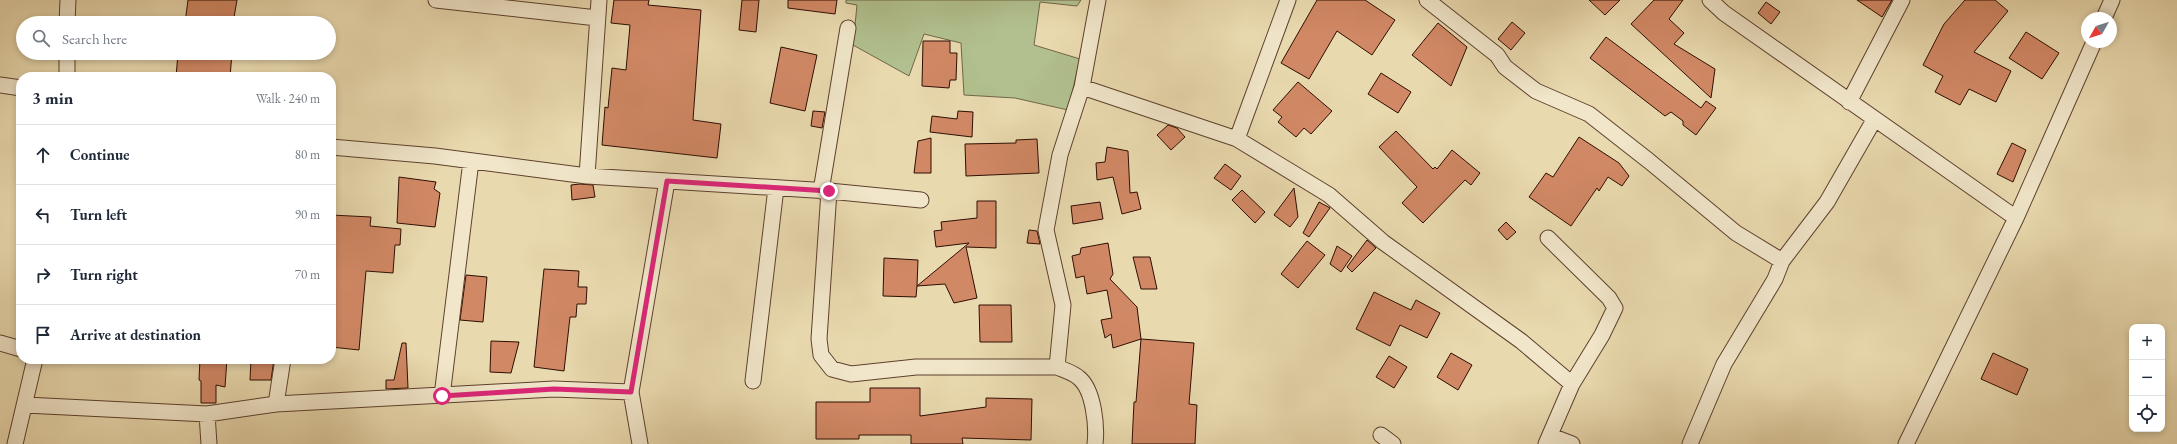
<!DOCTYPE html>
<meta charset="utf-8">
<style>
body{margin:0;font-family:"EB Garamond",serif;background:#f6f6f7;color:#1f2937}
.controls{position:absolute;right:12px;bottom:12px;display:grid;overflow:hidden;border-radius:8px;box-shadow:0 2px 6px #0003}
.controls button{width:36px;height:36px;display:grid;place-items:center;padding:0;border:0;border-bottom:1px solid #e0e1e3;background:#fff;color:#1f2937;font:20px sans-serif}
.compass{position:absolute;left:2081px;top:12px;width:36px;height:36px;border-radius:50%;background:#fff;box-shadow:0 2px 6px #0003;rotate:231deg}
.stop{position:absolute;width:12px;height:12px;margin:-9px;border:3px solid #db2777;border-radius:50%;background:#fff}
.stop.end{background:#db2777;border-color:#fff;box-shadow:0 1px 4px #0008}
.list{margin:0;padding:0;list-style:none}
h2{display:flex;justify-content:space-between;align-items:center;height:52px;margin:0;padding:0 16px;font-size:17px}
h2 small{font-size:13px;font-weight:400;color:#747a83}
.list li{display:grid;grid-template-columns:26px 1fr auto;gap:12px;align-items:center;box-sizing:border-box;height:60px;padding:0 16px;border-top:1px solid #e0e1e3}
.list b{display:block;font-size:15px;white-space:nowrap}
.list em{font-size:13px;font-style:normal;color:#747a83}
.icon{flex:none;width:22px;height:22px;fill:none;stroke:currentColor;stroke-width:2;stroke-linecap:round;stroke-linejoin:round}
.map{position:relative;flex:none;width:2177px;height:444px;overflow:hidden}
.search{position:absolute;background:#fff;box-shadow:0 2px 6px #0003;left:16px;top:16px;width:320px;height:44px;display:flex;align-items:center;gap:10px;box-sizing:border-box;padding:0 14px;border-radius:22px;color:#747a83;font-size:15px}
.panel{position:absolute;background:#fff;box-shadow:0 2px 6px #0003;left:16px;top:72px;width:320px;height:292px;border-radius:16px}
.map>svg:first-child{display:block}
.green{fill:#b1c08e;stroke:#706648}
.building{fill:#d18865;stroke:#2e0d02}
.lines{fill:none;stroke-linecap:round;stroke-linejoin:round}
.minor-casing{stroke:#5d402d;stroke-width:17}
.minor{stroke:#f1e6ca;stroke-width:15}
.route{stroke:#db2777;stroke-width:5}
</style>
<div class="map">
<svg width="2177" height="444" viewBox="0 0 2177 444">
<rect width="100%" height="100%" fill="#e9d9ae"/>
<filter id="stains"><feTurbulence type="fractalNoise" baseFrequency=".005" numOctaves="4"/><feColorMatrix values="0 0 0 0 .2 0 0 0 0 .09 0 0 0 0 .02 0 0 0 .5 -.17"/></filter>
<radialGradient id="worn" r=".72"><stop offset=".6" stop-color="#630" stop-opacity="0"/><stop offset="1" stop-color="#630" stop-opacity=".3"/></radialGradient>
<path class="green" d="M846 0H1081L1077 6 1040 2 1034 45 1080 59 1068 110 1015 98 964 95 961 43 924 34 909 76 853 45 857 5 846 3Z"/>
<path class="building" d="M188 0H237L233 23H185Z
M614 0H649L648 5 701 10 693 120 721 124 717 158 602 145 605 107 608 108 612 68 626 70 630 25 611 23Z
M742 0H759L756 32 739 30Z
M788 0H837L835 14 788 8Z
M1317 0H1365L1395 20 1372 55 1337 31 1309 79 1281 63Z
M1589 0H1620L1605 15Z
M1654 0H1683L1669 19 1684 33 1674 44 1715 69 1711 98 1631 24Z
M1857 0H1892L1882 17Z
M1965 0H1995L2008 11 1974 52 2011 71 1996 102 1969 89 1960 105 1935 92 1943 76 1923 65 1944 24Z
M1766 2 1780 12 1771 24 1758 13Z
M1512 22 1525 33 1511 50 1498 39Z
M1438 23 1467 47 1451 86 1412 55Z
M2026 32 2059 53 2042 79 2009 58Z
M1606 37 1701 108 1706 101 1716 108 1696 135 1683 125V121L1671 112 1665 116 1590 58Z
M923 41H950V53H957L956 80H950L949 88 922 86Z
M781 47 817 55 805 111 770 103Z
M178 53H232L230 77H176Z
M1381 73 1411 92 1398 113 1368 94Z
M1298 82 1332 111 1311 134 1304 128 1296 137 1278 122 1282 117 1273 110Z
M813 111 825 112 822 128 811 126Z
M958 111 973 112 972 137 930 132 932 116 957 119Z
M1168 125 1177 128 1185 137 1171 150 1157 135Z
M1396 131 1433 169 1435 167 1437 169 1452 150 1480 173 1471 185 1465 180 1423 223 1402 203 1417 187 1379 147Z
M1579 137 1619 163 1629 176 1622 186 1608 177 1599 191 1597 188 1571 226 1529 197 1546 173 1553 177Z
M931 138V173H914L918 141Z
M1037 139 1039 173 966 176 965 144 1016 143V140Z
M2012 143 2026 150 2013 182 1997 174Z
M1107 147 1128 151 1130 193 1137 192 1141 209 1122 214 1113 177 1097 180 1096 163 1105 162Z
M1225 164 1241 176 1231 190 1214 178Z
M399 177 436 182 434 189 440 193 435 227 397 223Z
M580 184 593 185 595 197 572 200 571 185Z
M1294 188 1298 217 1290 227 1274 215Z
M1242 190 1265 212 1255 223 1232 200Z
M977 201H996V248L966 247 977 298 954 303 945 284 917 286 916 297 883 296 884 258 918 260 917 286 969 243 936 247 934 231 942 230 941 222 977 218Z
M1100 202 1103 219 1073 224 1071 206Z
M1319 202 1330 208 1309 237 1303 233Z
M331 215 371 217 370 226 401 229 400 245H395L393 273 366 271 359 350 331 347 333 245 331 244Z
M1506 222 1516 232 1507 240 1498 230Z
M1029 230 1037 231 1040 244 1027 243Z
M1367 240 1376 248 1352 272 1347 267Z
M1307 241 1325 255 1298 288 1281 274Z
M1108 243 1113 274 1110 279 1137 307 1141 339 1113 348 1111 334 1105 338 1101 320 1112 318 1107 290 1087 294 1084 276 1076 278 1072 256 1080 254 1081 248Z
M1337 246 1352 256 1341 272 1330 264Z
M1133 257H1150L1157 289H1141Z
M544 269 579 271 578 287H587L586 304H577L576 317H570L564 371 534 367Z
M466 275 487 277 483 322 460 320Z
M1374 292 1411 310 1416 300 1440 313 1427 338 1400 325 1390 346 1356 329Z
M979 305H1011L1012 342H980Z
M1141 339 1194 343 1189 404 1197 405 1195 444H1132L1134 402H1136Z
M491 341 519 342 511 373 490 372Z
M402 343H406L408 388 386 389V380H394Z
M1451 353 1472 365 1458 390 1437 377Z
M1993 353 2028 369 2017 395 1981 379Z
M1389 356 1407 367 1394 388 1376 377Z
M200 359H227L225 387 216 385V403H201V381L199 380Z
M251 359H274L271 380H250Z
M870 388H920V416L986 407V398L1032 399 1031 440 962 438 963 444H911V435H859V439H816V402H870Z"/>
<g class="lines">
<g class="minor-casing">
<path id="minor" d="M436 0 597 18
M1098 0 1082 87 1237 139 1329 195 1383 242 1521 341 1572 384
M1427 0 1497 55 1505 67 1536 91 1589 114 1649 161 1736 233 1782 261
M1710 0 1724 13 2016 218
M2104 18 2112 0
M67 23 68 0
M67 77V53
M0 85 21 88
M1082 87 1060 155 1046 230 1063 305 1057 367C1064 370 1074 373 1079 378 1094 390 1097 427 1095 444
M1849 102 1902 0
M1237 139 1288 0
M331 147 435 156 587 176 829 191 921 200
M587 176 599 0
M821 191 848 28
M829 191 819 339 821 355 832 369 851 374 916 367H1057
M0 343 21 349
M753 381 776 188
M631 392 640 444
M442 396 471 161
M276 404 283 359
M25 405 207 414 276 404 554 389 631 392 667 181
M207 414 209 444
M1381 435 1393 444
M1551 436 1572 444
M15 444 35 359
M1546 444 1572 384 1602 335 1615 308 1609 298 1548 238
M1690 444 1724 364 1775 279 1782 261 1827 202 1874 120
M1906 444 2016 218 2094 42"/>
</g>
<use href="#minor" class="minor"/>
</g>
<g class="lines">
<path class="route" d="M442 396 554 389 631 392 667 181 829 191"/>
</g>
<rect width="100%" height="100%" filter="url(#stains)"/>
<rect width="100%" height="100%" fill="url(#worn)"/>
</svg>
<div class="controls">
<button>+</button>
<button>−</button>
<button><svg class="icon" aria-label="locate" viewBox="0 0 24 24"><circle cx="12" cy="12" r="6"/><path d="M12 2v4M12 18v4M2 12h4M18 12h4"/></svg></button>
</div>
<svg class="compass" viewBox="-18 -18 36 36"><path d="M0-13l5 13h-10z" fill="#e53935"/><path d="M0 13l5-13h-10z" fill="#747a83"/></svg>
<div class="stop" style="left:442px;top:396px"></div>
<div class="stop end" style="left:829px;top:191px"></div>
<div class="search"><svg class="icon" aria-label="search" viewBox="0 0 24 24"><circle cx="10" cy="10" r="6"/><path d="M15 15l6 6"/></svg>Search here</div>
<section class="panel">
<h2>3 min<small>Walk · 240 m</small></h2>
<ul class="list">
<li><svg class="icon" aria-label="ahead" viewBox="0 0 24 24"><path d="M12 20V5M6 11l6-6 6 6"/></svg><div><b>Continue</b></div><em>80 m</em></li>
<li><svg class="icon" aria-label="left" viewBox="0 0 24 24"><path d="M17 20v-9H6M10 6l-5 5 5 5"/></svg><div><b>Turn left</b></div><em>90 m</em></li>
<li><svg class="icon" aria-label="right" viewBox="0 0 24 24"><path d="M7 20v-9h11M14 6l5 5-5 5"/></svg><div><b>Turn right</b></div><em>70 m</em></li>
<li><svg class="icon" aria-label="arrive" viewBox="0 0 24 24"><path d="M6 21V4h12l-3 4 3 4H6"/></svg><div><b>Arrive at destination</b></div></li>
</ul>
</section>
</div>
